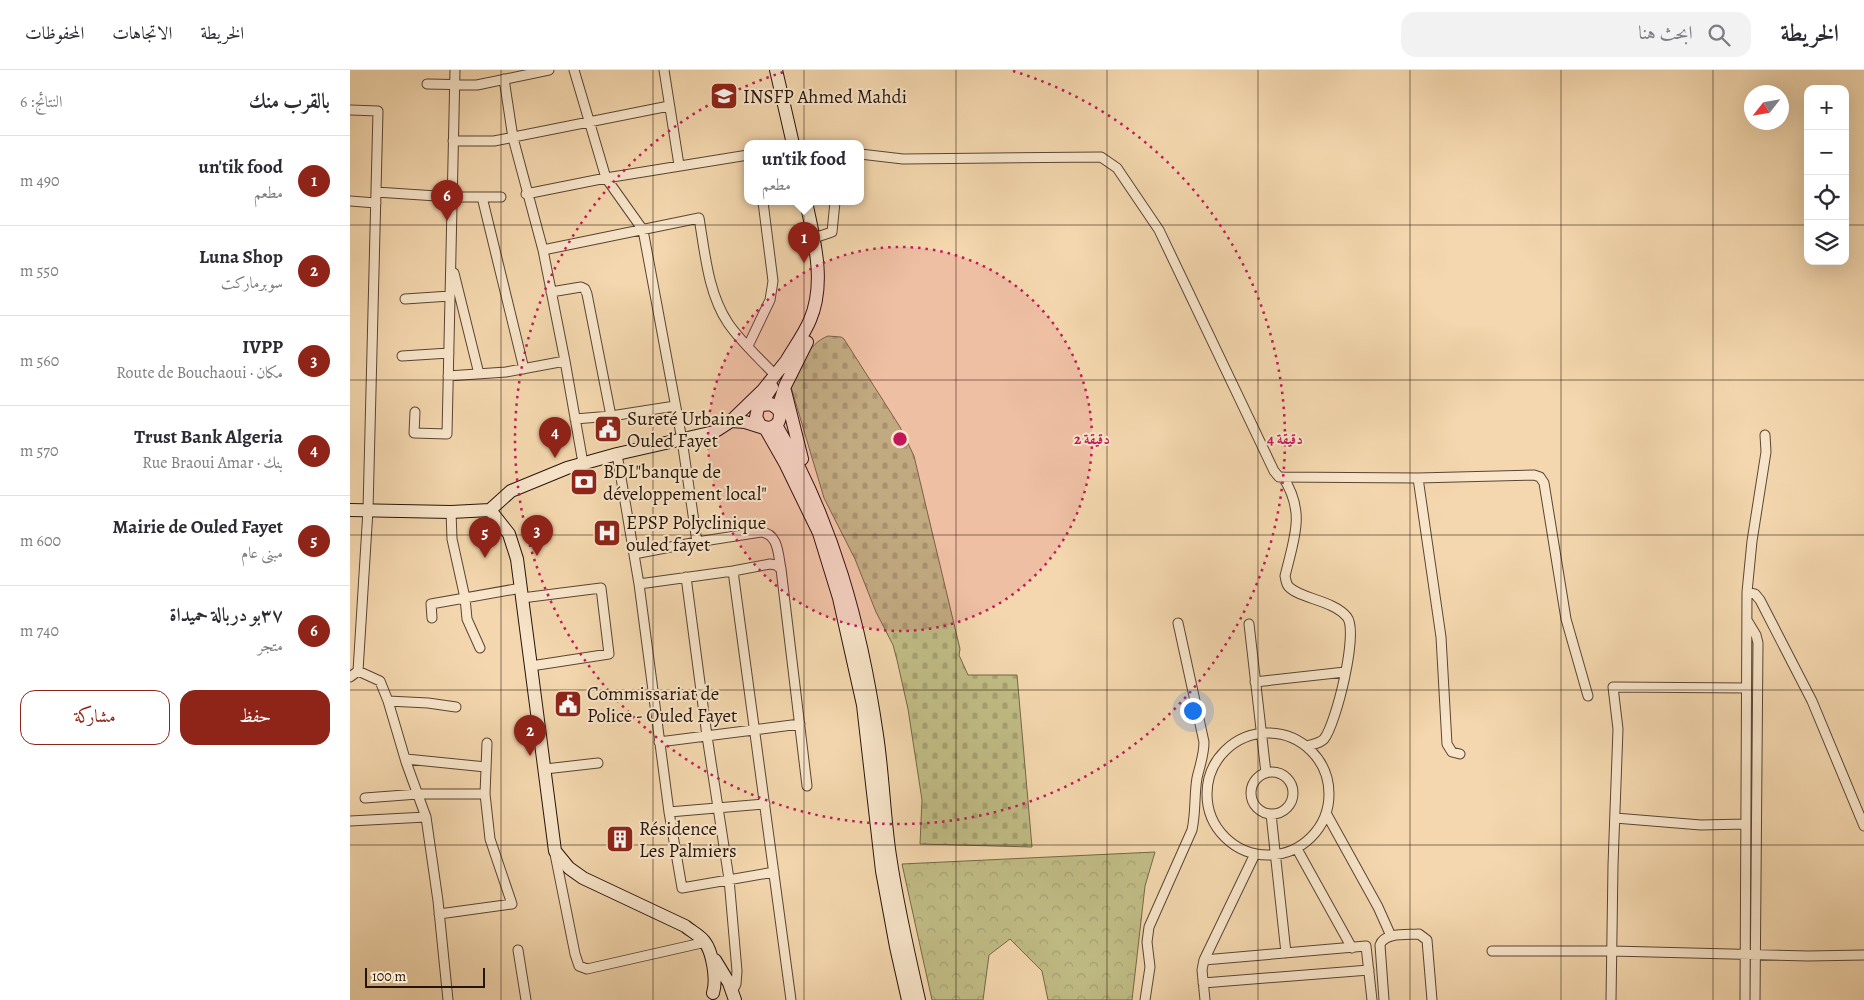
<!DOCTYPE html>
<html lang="ar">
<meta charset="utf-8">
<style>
body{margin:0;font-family:Alegreya,Amiri,serif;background:#f2f2f3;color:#2b2b33;direction:rtl}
.controls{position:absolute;right:15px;top:15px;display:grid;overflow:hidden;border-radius:10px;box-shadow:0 5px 20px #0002}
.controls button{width:45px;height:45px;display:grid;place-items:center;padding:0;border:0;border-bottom:1px solid #e1e1e2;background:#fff;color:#2b2b33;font:25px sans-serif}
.compass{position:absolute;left:1394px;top:15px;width:45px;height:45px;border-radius:50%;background:#fff;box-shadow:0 5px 20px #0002;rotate:239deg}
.scale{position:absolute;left:15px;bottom:12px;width:120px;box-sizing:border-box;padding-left:5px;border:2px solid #25140a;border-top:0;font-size:14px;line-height:18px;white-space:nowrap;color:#25140a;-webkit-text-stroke:4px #f8e5ca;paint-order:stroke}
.you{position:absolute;left:842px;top:640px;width:18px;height:18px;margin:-12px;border:4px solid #fff;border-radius:50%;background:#1a73e8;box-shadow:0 0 0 8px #1a73e833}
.badge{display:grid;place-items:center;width:32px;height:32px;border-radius:50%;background:#8f2418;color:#fff;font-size:16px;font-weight:700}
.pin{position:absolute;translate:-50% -41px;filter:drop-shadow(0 1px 2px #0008)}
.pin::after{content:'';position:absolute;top:26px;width:18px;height:15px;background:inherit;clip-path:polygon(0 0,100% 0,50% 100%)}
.popup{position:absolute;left:394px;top:70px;width:120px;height:65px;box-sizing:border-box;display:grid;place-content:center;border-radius:10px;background:#fff;filter:drop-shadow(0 1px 4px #0005);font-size:16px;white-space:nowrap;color:#7c7c81}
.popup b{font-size:19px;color:#2b2b33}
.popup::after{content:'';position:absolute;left:50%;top:100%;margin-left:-10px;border:10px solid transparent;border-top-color:#fff}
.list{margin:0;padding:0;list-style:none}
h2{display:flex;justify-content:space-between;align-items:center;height:65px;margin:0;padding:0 20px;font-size:21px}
h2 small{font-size:16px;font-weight:400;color:#7c7c81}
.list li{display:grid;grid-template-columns:32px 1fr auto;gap:15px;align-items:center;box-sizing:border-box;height:90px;padding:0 20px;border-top:1px solid #e1e1e2}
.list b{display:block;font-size:19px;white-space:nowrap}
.list p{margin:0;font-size:16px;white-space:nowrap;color:#7c7c81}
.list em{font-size:16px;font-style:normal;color:#7c7c81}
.actions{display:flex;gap:10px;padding:15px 20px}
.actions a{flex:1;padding:11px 0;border:1px solid #8f2418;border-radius:15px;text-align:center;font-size:18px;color:#8f2418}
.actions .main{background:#8f2418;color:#fff}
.icon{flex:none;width:28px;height:28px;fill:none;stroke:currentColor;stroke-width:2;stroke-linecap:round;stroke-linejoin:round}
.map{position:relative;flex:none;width:1514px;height:930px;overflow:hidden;direction:ltr}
header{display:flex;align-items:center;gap:30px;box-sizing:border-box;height:70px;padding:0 25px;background:#fff;border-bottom:1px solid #e1e1e2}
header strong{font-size:24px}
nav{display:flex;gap:28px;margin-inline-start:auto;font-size:18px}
.search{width:350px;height:45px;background:#f2f2f3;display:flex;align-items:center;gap:12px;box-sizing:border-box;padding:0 18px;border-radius:15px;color:#7c7c81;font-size:19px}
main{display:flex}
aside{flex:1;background:#fff}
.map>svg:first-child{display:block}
.forest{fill:url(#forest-crowns);stroke:#736848}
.cemetery{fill:url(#cemetery-stones);stroke:#736848}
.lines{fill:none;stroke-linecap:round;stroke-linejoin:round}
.street-casing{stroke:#594533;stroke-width:11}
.secondary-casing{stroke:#25140a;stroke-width:14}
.street{stroke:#f8e5ca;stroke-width:9}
.secondary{stroke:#f8e5ca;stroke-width:12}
.grid{fill:none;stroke:#25140a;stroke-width:1;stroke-opacity:0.55}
.ring{fill:none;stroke:#c2185b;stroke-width:2.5;stroke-dasharray:2.5 5}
.labels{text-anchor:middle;stroke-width:4;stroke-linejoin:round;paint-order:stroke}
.poi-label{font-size:19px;fill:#25140a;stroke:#f8e5ca;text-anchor:start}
.centre{fill:#c2185b;stroke:#f8e5ca;stroke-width:2.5}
.ring-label{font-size:15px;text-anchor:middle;font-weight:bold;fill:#c2185b;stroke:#f8e5ca;stroke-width:4;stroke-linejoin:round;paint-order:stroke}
</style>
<header>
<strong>الخريطة</strong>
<div class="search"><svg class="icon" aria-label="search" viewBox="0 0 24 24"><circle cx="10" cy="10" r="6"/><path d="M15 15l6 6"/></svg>ابحث هنا</div>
<nav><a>الخريطة</a><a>الاتجاهات</a><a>المحفوظات</a></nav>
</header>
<main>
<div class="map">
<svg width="1514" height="930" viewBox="0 0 1514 930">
<defs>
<pattern id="forest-crowns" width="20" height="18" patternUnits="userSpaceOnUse" patternTransform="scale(1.25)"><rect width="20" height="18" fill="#c1bd86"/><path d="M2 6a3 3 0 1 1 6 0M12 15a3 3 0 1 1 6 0" fill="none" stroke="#a6a272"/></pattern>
<pattern id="cemetery-stones" width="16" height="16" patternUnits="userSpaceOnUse" patternTransform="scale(1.25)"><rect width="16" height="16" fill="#c1bd86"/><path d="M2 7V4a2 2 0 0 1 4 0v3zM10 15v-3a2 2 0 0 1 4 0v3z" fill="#a6a272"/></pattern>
</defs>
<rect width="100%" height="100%" fill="#f4d7ae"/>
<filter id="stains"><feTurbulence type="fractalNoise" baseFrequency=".004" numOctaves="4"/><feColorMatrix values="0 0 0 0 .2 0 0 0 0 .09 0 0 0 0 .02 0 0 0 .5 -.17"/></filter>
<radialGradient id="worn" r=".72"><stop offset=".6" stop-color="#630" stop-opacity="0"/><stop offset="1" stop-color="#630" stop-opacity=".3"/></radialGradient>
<path class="forest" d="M805 782 795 816 782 930H698L692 901 660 869 639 885 633 930H582L552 794Z"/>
<path class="cemetery" d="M478 266 491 267 494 269 550 357 564 386 610 579 609 585 618 605H667L682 777 570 774 572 730 558 639 547 590 543 575 526 542 505 489 474 428 441 317C450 298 457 274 478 266Z"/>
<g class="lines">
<g class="street-casing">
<path id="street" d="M224 0 256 108 293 160 332 370 347 472
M314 0 329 95
M154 9 163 68 193 180 215 291 233 393
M77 14 127 15 199 0
M0 40 28 41 18 440 8 601 0 607
M103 71H144L319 36
M510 84 553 89 751 87 767 98 809 160 924 401 929 407 1068 408 1184 405 1190 407 1194 413 1216 549 1238 626
M26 122 102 127H151
M176 124 256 108 398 85
M132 127 174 299
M0 131 26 133
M464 168 482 162 485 132
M193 180 349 148C355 183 358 223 378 253 391 272 409 288 425 305
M104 203 129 304
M201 222 231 217 235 219 237 224 261 346
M55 229 100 226
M398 276 420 230 423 211 413 132
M52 286 99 283
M98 306 156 302 215 291
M65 342 64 363 97 364 105 0
M225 349 261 346 325 336
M267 384 289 514 319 742 332 818 424 802
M933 407C956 443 944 468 935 506 936 510 936 514 939 517 951 529 983 530 997 547 1009 562 986 654 974 669 969 674 963 674 957 676
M1068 408 1091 567 1097 674 1102 682 1110 684
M101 442 102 469 115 528 117 549 130 578
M284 484 347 472 411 462C429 464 428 485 431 499
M383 501 441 930
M336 507 357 666 379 809 387 901 386 914 382 922
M289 514 383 501 420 494 426 495 431 499 457 716
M1397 522 1405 524 1410 530 1462 631 1514 756
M172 528 251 518 259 584 181 596
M82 548 81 534 171 518
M1397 550 1406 565 1408 573 1405 930
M899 554 916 703
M8 601 30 611 38 631 56 692 76 747 88 831 98 930
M905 612 995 602
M38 631 78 633 106 637
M857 724a61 61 0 1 1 122 0a61 61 0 1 1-122 0Z
M309 672 450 654
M56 689 136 697
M195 699 248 693
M901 723a21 21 0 1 1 42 0a21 21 0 1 1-42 0Z
M15 728 68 724H135
M319 742 415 734
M976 743 1028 837 1041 866
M921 744 936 883
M1265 748 1351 755 1396 754
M0 751 76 747
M947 779 1002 878
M205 784 225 884 229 896 237 899 356 872
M89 844 162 834 140 769 135 724 137 673
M168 880 176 930
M1142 881H1262L1458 886 1514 885
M854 890 1016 876 1022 930
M853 913 1019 900
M795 930 800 897 797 872 799 857 842 760C846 742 844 725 847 708 850 695 854 685 854 672L828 553
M855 930 852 900 854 890 904 786
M1034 930 1030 875C1034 862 1058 865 1069 864L1077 870 1082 930
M1261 930 1263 795 1268 659 1263 617 1396 618
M1395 930 1397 522 1402 471 1416 382 1415 365"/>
</g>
<g class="secondary-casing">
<path id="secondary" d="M426 0 443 74
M433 297C441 281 453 267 460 250 476 213 464 169 456 132
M435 321 452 389
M412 335 421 334 429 340C433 354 422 362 410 355L406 347 408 338 422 317
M428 338 435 316 457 272
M385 349 381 351 395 352 414 358
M426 355C483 451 511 556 527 665 533 705 534 746 540 786 547 834 558 882 569 930
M415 358 435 393 469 463 489 528 513 635 532 801 546 877 558 930
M0 440 101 442 140 440
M140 440 159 464 167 489 205 781 219 798 233 808 335 856C341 861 349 865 354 871 363 882 367 910 363 923
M140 440 161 421 217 398 267 384 364 362 381 351 413 320 437 290
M365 890 379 913 385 930"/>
</g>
<use href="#street" class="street"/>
<use href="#secondary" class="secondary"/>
</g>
<path class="grid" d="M151 0V930M303 0V930M454 0V930M606 0V930M757 0V930M908 0V930M1060 0V930M1211 0V930M1363 0V930M0 155H1458M1495 155H1514M0 310H1514M0 465H1514M0 620H1514M0 775H1514"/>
<circle cx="550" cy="369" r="192" fill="#c2185b" fill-opacity=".12"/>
<g class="ring">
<circle cx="550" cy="369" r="192"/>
<path d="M663 1A385 385 0 1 1 437 1"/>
</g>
<defs>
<g id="university-square" transform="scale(1.4375)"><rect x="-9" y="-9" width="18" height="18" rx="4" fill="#8f2418" stroke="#f8e5ca"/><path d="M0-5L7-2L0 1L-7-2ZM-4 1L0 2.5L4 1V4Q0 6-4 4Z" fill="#fff"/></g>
<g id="civic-square" transform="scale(1.4375)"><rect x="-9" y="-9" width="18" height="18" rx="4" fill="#8f2418" stroke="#f8e5ca"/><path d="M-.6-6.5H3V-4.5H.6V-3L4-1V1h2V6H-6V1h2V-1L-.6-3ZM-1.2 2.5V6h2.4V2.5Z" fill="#fff"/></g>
<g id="bank-square" transform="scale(1.4375)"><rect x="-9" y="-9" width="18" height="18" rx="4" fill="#8f2418" stroke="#f8e5ca"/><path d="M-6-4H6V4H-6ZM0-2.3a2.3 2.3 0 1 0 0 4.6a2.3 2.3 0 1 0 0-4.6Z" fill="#fff"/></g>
<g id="hospital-square" transform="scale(1.4375)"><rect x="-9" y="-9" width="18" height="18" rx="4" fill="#8f2418" stroke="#f8e5ca"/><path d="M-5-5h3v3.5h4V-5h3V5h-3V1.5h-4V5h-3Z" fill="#fff"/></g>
<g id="building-square" transform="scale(1.4375)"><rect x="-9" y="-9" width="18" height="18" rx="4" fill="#8f2418" stroke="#f8e5ca"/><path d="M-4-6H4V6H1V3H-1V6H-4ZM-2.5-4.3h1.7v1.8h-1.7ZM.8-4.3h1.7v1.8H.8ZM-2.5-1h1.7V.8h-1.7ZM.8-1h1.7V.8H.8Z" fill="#fff"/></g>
</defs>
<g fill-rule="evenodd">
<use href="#university-square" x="374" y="26"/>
<use href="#civic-square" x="258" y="359"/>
<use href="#bank-square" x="234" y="412"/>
<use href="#hospital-square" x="257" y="463"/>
<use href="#civic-square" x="218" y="634"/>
<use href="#building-square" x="270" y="769"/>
</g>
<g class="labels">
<g class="poi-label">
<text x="393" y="33">INSFP Ahmed Mahdi</text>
<text x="277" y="355">Sureté Urbaine<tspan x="277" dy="22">Ouled Fayet</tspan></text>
<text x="253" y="408">BDL"banque de<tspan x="253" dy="22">développement local"</tspan></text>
<text x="276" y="459">EPSP Polyclinique<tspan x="276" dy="22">ouled fayet</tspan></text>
<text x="237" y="630">Commissariat de<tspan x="237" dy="22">Police - Ouled Fayet</tspan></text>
<text x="289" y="765">Résidence<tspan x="289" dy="22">Les Palmiers</tspan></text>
</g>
</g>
<circle cx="550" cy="369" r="8" class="centre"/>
<g class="ring-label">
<text x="742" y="374">2 دقيقة</text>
<text x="935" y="374">4 دقيقة</text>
</g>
<rect width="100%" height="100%" filter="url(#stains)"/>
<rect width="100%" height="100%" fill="url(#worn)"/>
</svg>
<div class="controls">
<button>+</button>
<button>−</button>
<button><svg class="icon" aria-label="locate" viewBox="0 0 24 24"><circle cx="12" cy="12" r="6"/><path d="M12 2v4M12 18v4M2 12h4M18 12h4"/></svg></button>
<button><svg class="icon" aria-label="layers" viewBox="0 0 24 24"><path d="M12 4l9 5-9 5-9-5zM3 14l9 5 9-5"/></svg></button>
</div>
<svg class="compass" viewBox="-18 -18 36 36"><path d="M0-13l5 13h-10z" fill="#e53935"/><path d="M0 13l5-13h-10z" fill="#7c7c81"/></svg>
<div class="scale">100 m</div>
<div class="you"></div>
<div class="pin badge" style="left:454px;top:193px">1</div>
<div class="popup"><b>un'tik food</b>مطعم</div>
<div class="pin badge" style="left:180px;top:686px">2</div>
<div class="pin badge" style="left:187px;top:486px">3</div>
<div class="pin badge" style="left:205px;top:388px">4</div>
<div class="pin badge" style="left:135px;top:488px">5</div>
<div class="pin badge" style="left:97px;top:151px">6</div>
</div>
<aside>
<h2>بالقرب منك<small>النتائج: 6</small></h2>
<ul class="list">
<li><span class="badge">1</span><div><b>un'tik food</b><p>مطعم</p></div><em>490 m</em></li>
<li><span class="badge">2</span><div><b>Luna Shop</b><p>سوبرماركت</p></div><em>550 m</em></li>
<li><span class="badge">3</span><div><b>IVPP</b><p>مكان · Route de Bouchaoui</p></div><em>560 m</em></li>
<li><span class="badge">4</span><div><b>Trust Bank Algeria</b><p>بنك · Rue Braoui Amar</p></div><em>570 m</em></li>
<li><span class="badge">5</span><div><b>Mairie de Ouled Fayet</b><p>مبنى عام</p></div><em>600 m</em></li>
<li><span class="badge">6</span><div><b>٣٧بو دربالة حميداة</b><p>متجر</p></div><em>740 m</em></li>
</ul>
<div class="actions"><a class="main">حفظ</a><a>مشاركة</a></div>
</aside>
</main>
